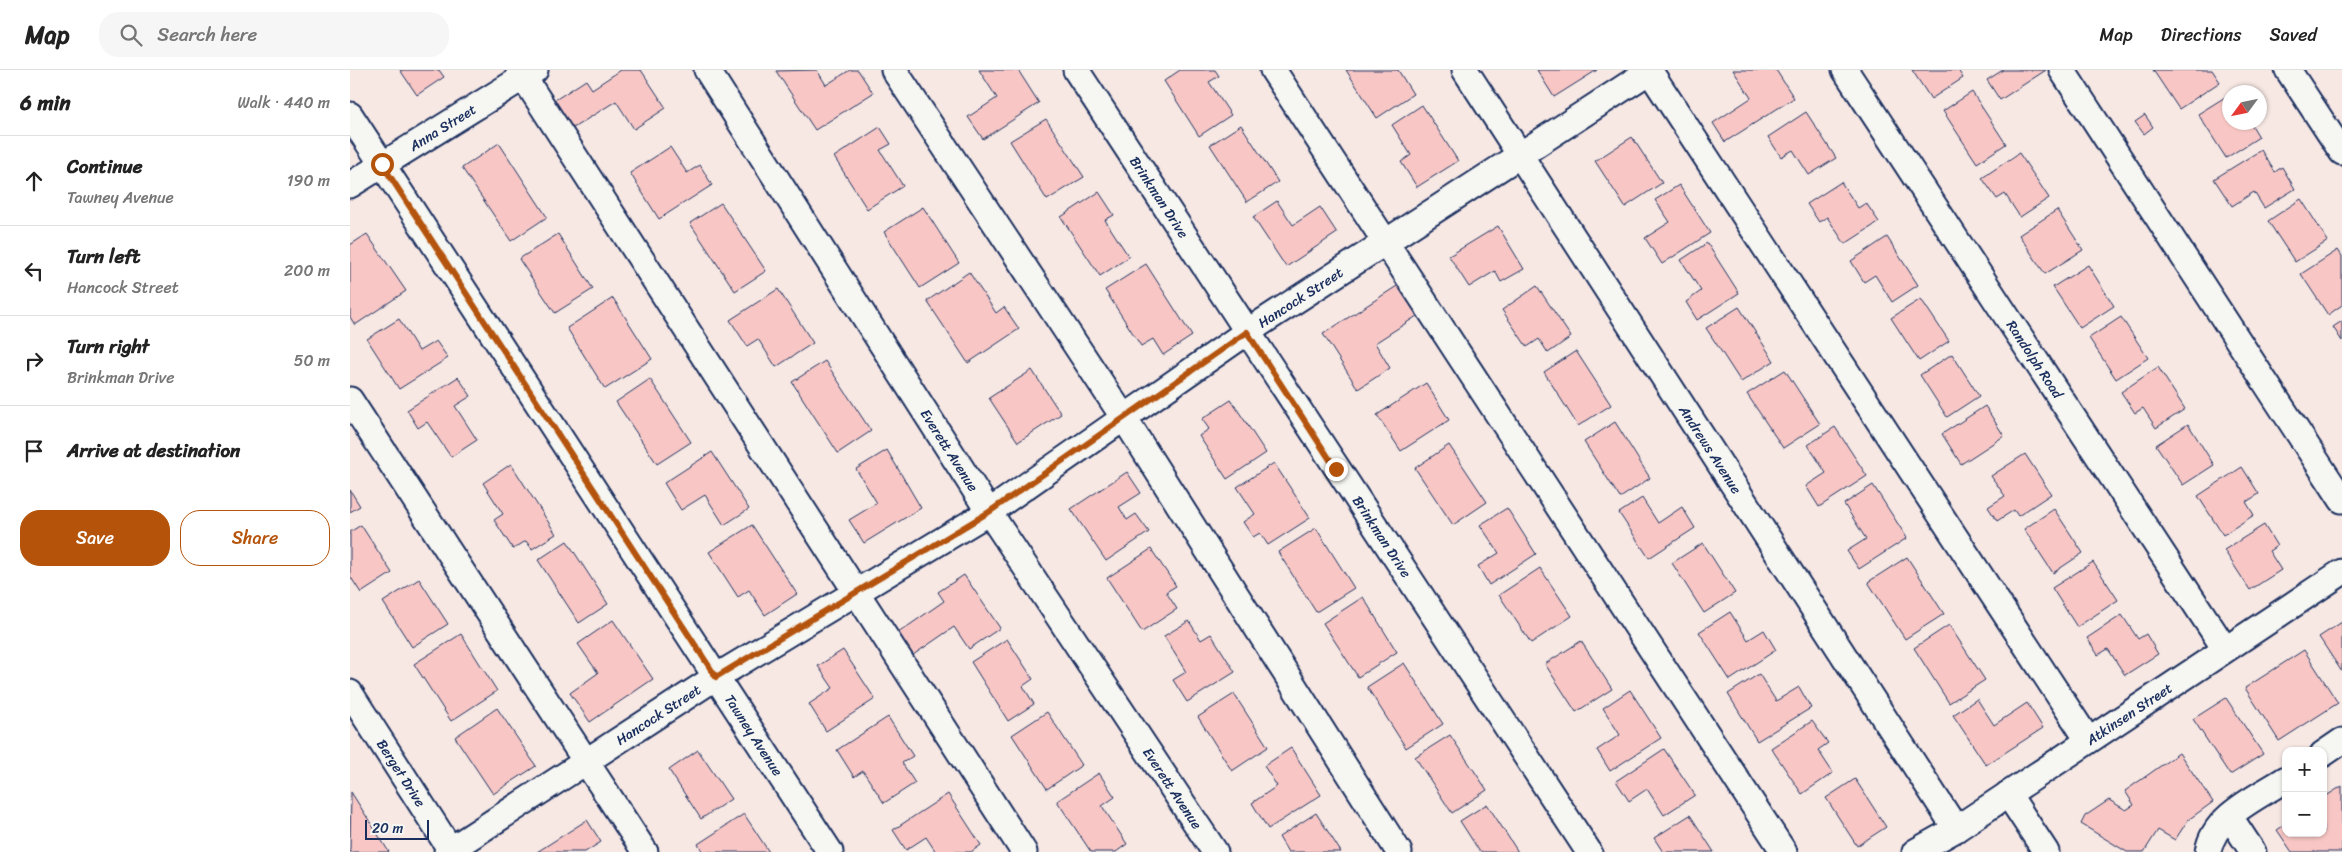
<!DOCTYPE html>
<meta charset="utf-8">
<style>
body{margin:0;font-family:Sriracha,sans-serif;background:#f6f6f6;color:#222}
.controls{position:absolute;right:15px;bottom:15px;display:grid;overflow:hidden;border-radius:10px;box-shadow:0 1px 4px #0004}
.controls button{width:45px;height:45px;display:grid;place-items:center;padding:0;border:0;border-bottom:1px solid #e0e0e0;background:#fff;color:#222;font:25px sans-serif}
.compass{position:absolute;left:1872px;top:15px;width:45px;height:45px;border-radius:50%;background:#fff;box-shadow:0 1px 4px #0004;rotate:237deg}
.scale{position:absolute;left:15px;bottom:12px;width:64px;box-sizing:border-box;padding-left:5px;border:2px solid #1b2f5e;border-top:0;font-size:14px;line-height:18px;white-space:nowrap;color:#1b2f5e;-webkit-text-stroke:4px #f6f6f2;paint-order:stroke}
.stop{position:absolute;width:15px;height:15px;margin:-11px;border:4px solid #b45309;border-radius:50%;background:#fff}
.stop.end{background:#b45309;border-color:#fff;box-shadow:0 1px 5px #0008}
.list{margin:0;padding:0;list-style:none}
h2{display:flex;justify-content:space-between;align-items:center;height:65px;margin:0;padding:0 20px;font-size:21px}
h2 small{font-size:16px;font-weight:400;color:#767676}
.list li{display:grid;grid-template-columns:32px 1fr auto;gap:15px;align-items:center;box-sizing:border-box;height:90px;padding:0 20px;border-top:1px solid #e0e0e0}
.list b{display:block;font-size:19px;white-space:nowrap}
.list p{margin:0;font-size:16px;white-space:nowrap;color:#767676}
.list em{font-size:16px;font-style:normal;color:#767676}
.actions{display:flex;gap:10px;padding:15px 20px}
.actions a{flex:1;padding:11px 0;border:1px solid #b45309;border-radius:20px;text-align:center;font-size:18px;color:#b45309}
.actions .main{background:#b45309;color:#fff}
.icon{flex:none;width:28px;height:28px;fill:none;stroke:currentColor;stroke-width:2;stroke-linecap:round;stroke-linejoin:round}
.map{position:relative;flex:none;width:1992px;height:782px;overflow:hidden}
header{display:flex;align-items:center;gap:30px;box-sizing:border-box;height:70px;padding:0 25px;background:#fff;border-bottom:1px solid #e0e0e0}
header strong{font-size:24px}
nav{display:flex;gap:28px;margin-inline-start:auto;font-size:18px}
.search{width:350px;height:45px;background:#f6f6f6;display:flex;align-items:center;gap:12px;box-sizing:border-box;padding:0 18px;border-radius:20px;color:#767676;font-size:19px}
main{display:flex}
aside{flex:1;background:#fff}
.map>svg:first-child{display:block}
.building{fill:#f8c7c5;stroke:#1b2f5e}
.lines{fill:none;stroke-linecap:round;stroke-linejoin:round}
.minor-casing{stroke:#1b2f5e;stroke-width:29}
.minor{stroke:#f6f6f2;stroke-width:25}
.route{stroke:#b45309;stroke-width:6}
.labels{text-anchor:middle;stroke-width:4;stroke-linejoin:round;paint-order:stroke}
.street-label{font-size:14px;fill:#1b2f5e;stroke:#f6f6f2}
</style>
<header>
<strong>Map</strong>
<div class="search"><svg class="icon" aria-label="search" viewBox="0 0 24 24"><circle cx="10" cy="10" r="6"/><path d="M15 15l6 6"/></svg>Search here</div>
<nav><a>Map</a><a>Directions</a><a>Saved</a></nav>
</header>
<main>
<aside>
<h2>6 min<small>Walk · 440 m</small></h2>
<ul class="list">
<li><svg class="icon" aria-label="ahead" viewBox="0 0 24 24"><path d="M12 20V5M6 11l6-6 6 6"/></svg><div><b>Continue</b><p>Tawney Avenue</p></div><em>190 m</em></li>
<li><svg class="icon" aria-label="left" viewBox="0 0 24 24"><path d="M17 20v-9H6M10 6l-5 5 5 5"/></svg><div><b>Turn left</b><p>Hancock Street</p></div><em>200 m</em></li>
<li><svg class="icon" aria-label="right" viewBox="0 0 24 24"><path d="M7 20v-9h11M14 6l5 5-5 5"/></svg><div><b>Turn right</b><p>Brinkman Drive</p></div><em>50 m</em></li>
<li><svg class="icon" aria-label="arrive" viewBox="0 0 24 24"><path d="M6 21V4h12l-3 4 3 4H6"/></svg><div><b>Arrive at destination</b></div></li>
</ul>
<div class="actions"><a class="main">Save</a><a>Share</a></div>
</aside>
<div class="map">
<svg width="1992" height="782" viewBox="0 0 1992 782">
<rect width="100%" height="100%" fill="#f7e8e4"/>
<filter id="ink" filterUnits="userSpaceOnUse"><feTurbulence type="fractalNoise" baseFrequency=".02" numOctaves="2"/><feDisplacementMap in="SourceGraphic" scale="10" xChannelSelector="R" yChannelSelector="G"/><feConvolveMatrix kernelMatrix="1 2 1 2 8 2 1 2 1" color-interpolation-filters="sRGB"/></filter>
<g filter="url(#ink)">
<path class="building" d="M50 0H89L94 7 67 25Z
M271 0H291L316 38 284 59 266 31 220 60 202 32 236 10 242 19Z
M467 0 476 15 500 0H508L523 23 465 60 426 1Z
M629 0H668L689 33 633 69 618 47 647 28Z
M830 0H865L869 6 859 12 881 45 849 66 814 11Z
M996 0H1048L1063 24 1027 48Z
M1187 0H1247L1204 27Z
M1383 0H1426L1444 28 1375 72 1363 53 1401 28Z
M1562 0H1608L1613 8 1581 29Z
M1653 0H1696L1650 30 1637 10Z
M1803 0H1862L1870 12 1829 39Z
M1622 22 1656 74 1627 93 1593 41Z
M1880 24V52H1900L1909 67 1876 88 1848 44Z
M1072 35 1108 91 1067 117 1051 92 1061 85 1042 55Z
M1456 42 1486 88 1459 105 1443 80 1431 87 1418 67Z
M1795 45 1803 57 1794 64 1785 52Z
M696 49 734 107 697 130 660 71Z
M891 55 928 112 897 132 860 75Z
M530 57 541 74 530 80 553 116 517 139 484 87Z
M1282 67 1312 113 1275 137 1245 91Z
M149 73 197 147 161 171 112 98Z
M320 77 337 103 350 95 362 115 309 149 280 103Z
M1911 80 1925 102 1932 97 1945 119 1914 138 1904 122 1882 136 1864 109Z
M1669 83 1699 128 1670 147 1655 124 1647 129 1632 108Z
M1491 112 1508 138 1516 133 1529 152 1495 174 1477 147 1469 152 1457 134Z
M1329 115 1360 163 1312 194 1295 168 1320 152 1305 130Z
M749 122 764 145 755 150 779 187 750 206 711 147Z
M1951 129 1978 171 1945 192 1918 151Z
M927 131 943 155 970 137 987 163 936 197 903 147Z
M371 133 416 201 385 221 340 153Z
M573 137 609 193 570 218 534 162Z
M1707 140 1733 180 1695 204 1669 165Z
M1148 156 1174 199 1151 212 1145 201 1119 217 1099 186Z
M17 164 56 221 5 255 0 247V175Z
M208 164 243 219 205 243 169 189Z
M1537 167 1568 215 1542 232 1525 205 1514 212 1501 191Z
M1357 173 1389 223 1347 250 1336 232 1351 221 1331 190Z
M1988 180 1992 186V235L1978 245 1951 204Z
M796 194 842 266 813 285 803 269 791 276 755 220Z
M1738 195 1764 236 1730 258 1703 217Z
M619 202 646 243 654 237 669 259 618 293 577 231Z
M1050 214 1070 244 1025 273 1040 298 1008 319 973 264Z
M1187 216 1221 267 1198 283 1189 269 1177 277 1152 240Z
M428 219 463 273 426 297 408 269 397 276 380 250Z
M263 228 302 289 255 319 217 258Z
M1571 229 1599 271 1569 291 1541 248Z
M1389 237 1424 291 1391 312 1356 258Z
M1771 247 1798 288 1766 309 1739 268Z
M49 249 69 281 86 271 98 288 49 319 17 269Z
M1992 251V271L1983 257Z
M1226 281 1261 335 1228 356 1194 302Z
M1602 284 1629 326 1597 347 1570 305Z
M475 291 521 361 488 383 442 312Z
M1808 297 1835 339 1806 358 1793 338 1785 343 1771 322Z
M682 300 711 344 668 372 639 328Z
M1435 300 1470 354 1433 378 1397 324Z
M108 307 121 326 105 336 127 370 101 387 77 352 68 358 57 340Z
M300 309 341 372 307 394 266 332Z
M1076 313 1099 350 1051 381 1027 345Z
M881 330 916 383 877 409 849 366 859 359 852 349Z
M1635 336 1654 366 1611 394 1592 364Z
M1265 352 1300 408 1270 428 1234 372Z
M1838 354 1864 395 1833 415 1806 375Z
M1485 357 1517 406 1469 437 1456 416 1476 403 1458 375Z
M1099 375 1137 432 1103 455 1065 398Z
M537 380 571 438 514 473 499 450 527 433 506 399Z
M362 382 399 439 374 455 355 425 331 440 314 413Z
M1675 384 1701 424 1668 446 1664 440 1647 451 1638 437 1655 426 1641 406Z
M924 393 960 448 918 475 910 463 903 467 893 452 905 444 887 417Z
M161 394 206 464 182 479 176 471 163 479 144 450 153 444 133 413Z
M1892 397 1909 424 1896 432 1904 445 1873 465 1848 426Z
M777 402 791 423 769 437 777 450 786 444 799 462 756 491 721 439Z
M1523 415 1557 468 1509 499 1497 481 1516 469 1494 434Z
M0 420 10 436 0 442Z
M1292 428 1308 453 1332 437 1345 458 1299 488 1269 443Z
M1157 438 1186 484 1139 515 1128 496 1149 483 1130 455Z
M1704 439 1733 483 1703 503 1674 459Z
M11 455 42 503 11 523 0 506V462Z
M402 455 447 524 415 545 399 520 388 527 359 482Z
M1914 455 1927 476 1919 481 1931 500 1900 520 1874 480Z
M966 458 1004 518 966 542 928 482Z
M217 471 258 534 229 553 188 490Z
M1353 473 1385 523 1354 543 1322 493Z
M801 479 826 516 816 522 827 539 792 562 757 508Z
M1557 487 1594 544 1555 569 1518 512Z
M1743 492 1768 530 1727 557 1702 518Z
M1190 498 1222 546 1181 573 1149 525Z
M614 505 650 558 619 579 604 557 563 585 548 563 594 531 588 522Z
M69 509 98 554 62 577 33 532Z
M1013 527 1047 582 1008 607 973 553Z
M1380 542 1398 570 1414 560 1426 580 1380 610 1349 562Z
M1772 545 1788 569 1796 564 1808 584 1775 605 1758 579 1748 585 1737 568Z
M263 550 303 609 240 652 220 623 248 603 228 574Z
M839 551 851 570 861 564 885 602 837 632 823 610 836 602 814 566Z
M1992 552V602L1969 567Z
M1599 555 1635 610 1599 633 1564 578Z
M111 564 147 621 101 651 64 594Z
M657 569 683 609 673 616 684 634 658 651 621 592Z
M1231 571 1262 619 1226 642 1195 594Z
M493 580 525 629 476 661 459 634 483 618 468 596Z
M1954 580 1988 633 1929 671 1895 618Z
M1054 593 1093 654 1056 678 1017 617Z
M1409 604 1426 631 1449 617 1461 638 1407 671 1378 624Z
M1280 620 1311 668 1260 701 1247 680 1270 665 1253 638Z
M884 624 918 677 882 701 848 647Z
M1876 628 1913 684 1880 705 1843 649Z
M1627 629 1644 655 1677 633 1693 658 1636 695 1603 645Z
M147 638 186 696 143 724 105 667Z
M697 642 732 695 697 719 662 665Z
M538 647 563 686 552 693 565 713 534 733 513 701 504 707 487 680Z
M1462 651 1478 673 1468 680 1483 703 1452 724 1421 678Z
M1100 665 1137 720 1102 743 1065 687Z
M941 678 971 725 918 759 902 733 927 716 914 696Z
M1314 679 1345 725 1314 745 1297 719 1279 731 1266 711Z
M348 680 381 729 351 749 319 700Z
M1829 683 1863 732 1838 750 1825 770 1808 760 1794 782H1777L1731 754 1735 746 1759 730 1776 740 1784 735 1775 721Z
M749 703 765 727 752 736 777 774 766 782H741L707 731Z
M1505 709 1536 757 1507 776 1476 728Z
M1992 716V782H1942L1927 760 1936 754V763H1973V728Z
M1 722 39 782H0Z
M598 724 631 775 621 782H586L576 767 556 780 543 760Z
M1137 734 1168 782H1130L1110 751Z
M966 743 991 782H938L929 767Z
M394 744 419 782H353L348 774Z
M1340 745 1364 782H1313L1304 768Z
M237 750 251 772 235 782H187Z"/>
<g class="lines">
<g class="minor-casing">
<g id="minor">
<path d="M169 0 674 782"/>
<path id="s1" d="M357 0 639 442 865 782"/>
<path d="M544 0 774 348 1049 782"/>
<path id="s2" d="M726 0 1239 782"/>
<path d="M923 0 1434 782"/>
<path id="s3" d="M1115 0 1606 759"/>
<path d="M1299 0 1738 670"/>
<path id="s4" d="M1495 0 1875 579"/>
<path d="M1712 0 1992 430"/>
<path d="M1938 0 1992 82"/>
<path id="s5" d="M0 45 480 782"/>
<path id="s6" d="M0 115 185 0"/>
<path d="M0 330 295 782"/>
<path id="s7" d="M0 623 102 782"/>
<path d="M1973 684 1992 671"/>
<path d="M1658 724 1696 782"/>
<path d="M1880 747 1903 782"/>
<path id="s8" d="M97 782 366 607 639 442 897 262 1301 0"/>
<path id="s9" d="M1565 782 1606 759 1992 502"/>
<path d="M1858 782C1863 746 1908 727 1936 709"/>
</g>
</g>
<use href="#minor" class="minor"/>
</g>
</g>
<g class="lines" filter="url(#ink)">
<path class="route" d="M32 94 366 607 639 442 897 262 986 399"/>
</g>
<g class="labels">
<g class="street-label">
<text dy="5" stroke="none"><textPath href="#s6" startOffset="109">Anna Street</textPath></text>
<text dy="5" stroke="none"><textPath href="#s2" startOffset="152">Brinkman Drive</textPath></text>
<text dy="5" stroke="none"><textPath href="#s8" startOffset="1018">Hancock Street</textPath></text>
<text dy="5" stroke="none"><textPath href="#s4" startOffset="346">Randolph Road</textPath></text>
<text dy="5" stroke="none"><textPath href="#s3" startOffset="452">Andrews Avenue</textPath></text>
<text dy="5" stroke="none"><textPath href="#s1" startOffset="451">Everett Avenue</textPath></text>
<text dy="5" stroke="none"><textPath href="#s2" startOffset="558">Brinkman Drive</textPath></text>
<text dy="5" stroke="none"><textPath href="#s9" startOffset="255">Atkinsen Street</textPath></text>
<text dy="5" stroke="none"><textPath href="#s8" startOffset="252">Hancock Street</textPath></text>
<text dy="5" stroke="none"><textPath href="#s5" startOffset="740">Tawney Avenue</textPath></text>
<text dy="5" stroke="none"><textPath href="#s7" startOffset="95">Berget Drive</textPath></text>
<text dy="5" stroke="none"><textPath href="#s1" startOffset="856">Everett Avenue</textPath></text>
</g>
</g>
</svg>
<div class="controls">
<button>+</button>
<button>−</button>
</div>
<svg class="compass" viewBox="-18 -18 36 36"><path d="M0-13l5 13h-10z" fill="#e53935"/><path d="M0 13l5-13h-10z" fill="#767676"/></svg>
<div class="scale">20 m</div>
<div class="stop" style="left:32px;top:94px"></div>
<div class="stop end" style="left:986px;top:399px"></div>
</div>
</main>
